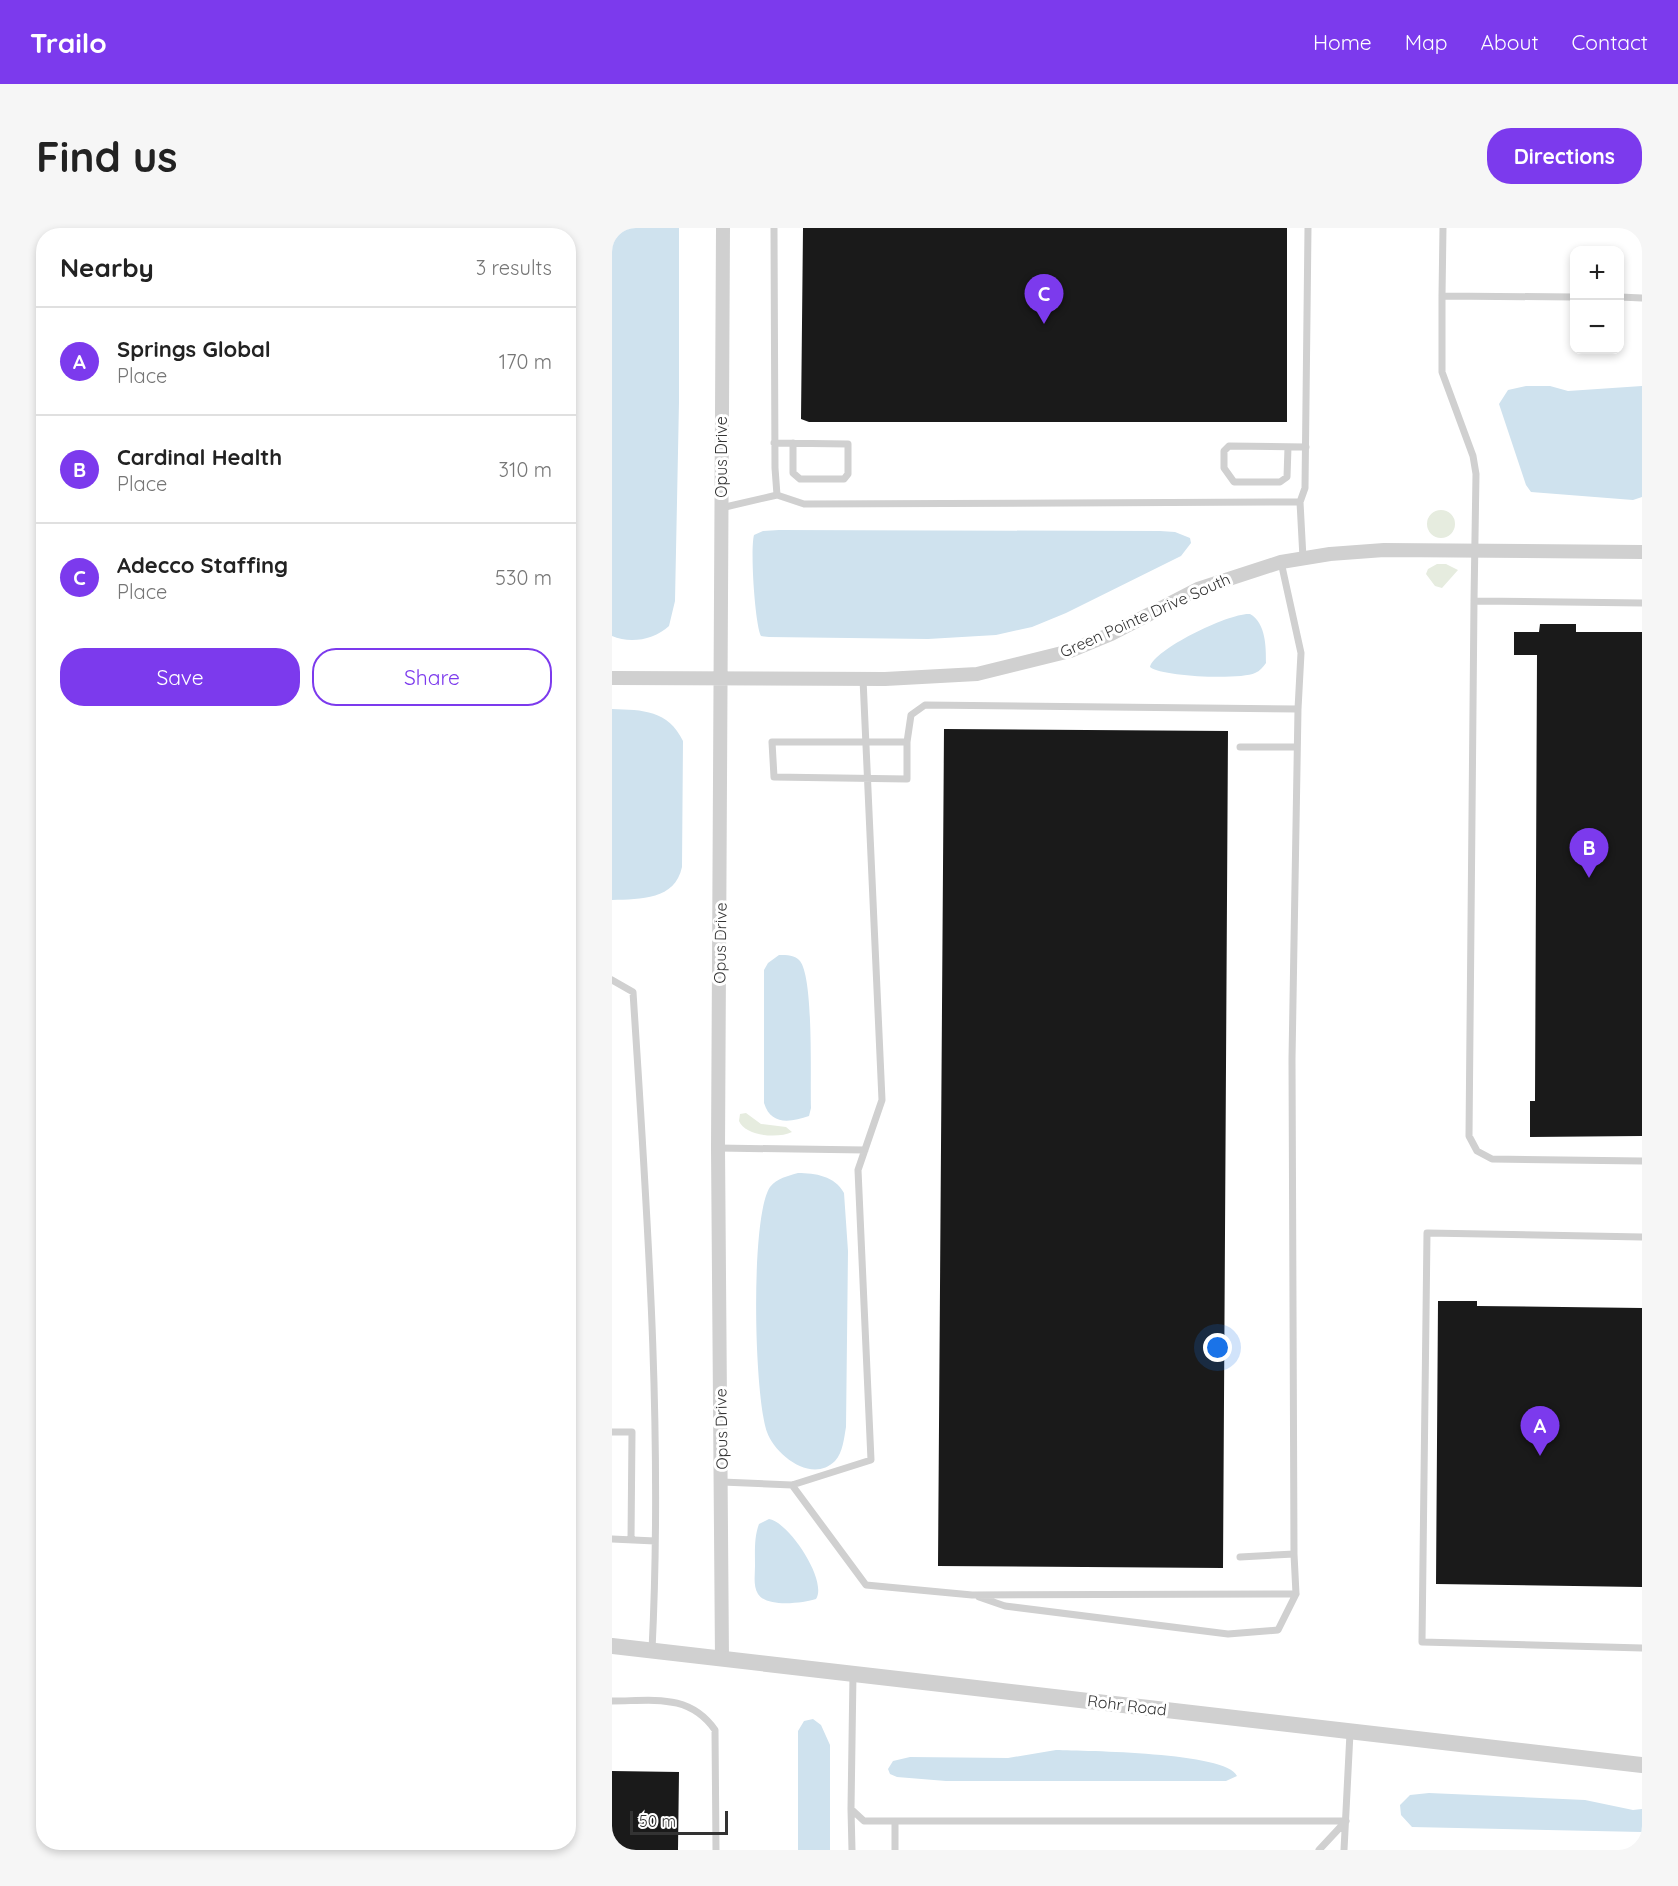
<!DOCTYPE html>
<meta charset="utf-8">
<style>
body{margin:0;font-family:Quicksand,sans-serif;background:#f6f6f6;color:#222}
.controls{position:absolute;right:18px;top:18px;display:grid;overflow:hidden;border-radius:12px;box-shadow:0 3px 9px #0003}
.controls button{width:54px;height:54px;display:grid;place-items:center;padding:0;border:0;border-bottom:2px solid #e0e0e0;background:#fff;color:#222;font:30px sans-serif}
.scale{position:absolute;left:18px;bottom:15px;width:98px;box-sizing:border-box;padding-left:6px;border:3px solid #333;border-top:0;font-size:16px;line-height:21px;white-space:nowrap;color:#333;-webkit-text-stroke:4px #fff;paint-order:stroke}
.you{position:absolute;left:606px;top:1120px;width:21px;height:21px;margin:-15px;border:4px solid #fff;border-radius:50%;background:#1a73e8;box-shadow:0 0 0 9px #1a73e833}
.badge{display:grid;place-items:center;width:39px;height:39px;border-radius:50%;background:#7c3aed;color:#fff;font-size:20px;font-weight:700}
.pin{position:absolute;translate:-50% -50px;filter:drop-shadow(0 2px 3px #0008)}
.pin::after{content:'';position:absolute;top:32px;width:21px;height:18px;background:inherit;clip-path:polygon(0 0,100% 0,50% 100%)}
.list{margin:0;padding:0;list-style:none}
h2{display:flex;justify-content:space-between;align-items:center;height:78px;margin:0;padding:0 24px;font-size:26px}
h2 small{font-size:20px;font-weight:400;color:#767676}
.list li{display:grid;grid-template-columns:39px 1fr auto;gap:18px;align-items:center;box-sizing:border-box;height:108px;padding:0 24px;border-top:2px solid #e0e0e0}
.list b{display:block;font-size:22px;white-space:nowrap}
.list p{margin:0;font-size:20px;white-space:nowrap;color:#767676}
.list em{font-size:20px;font-style:normal;color:#767676}
.actions{display:flex;gap:12px;padding:18px 24px}
.actions a{flex:1;padding:14px 0;border:2px solid #7c3aed;border-radius:24px;text-align:center;font-size:21px;color:#7c3aed}
.actions .main{background:#7c3aed;color:#fff}
.map{position:relative;flex:none;width:1030px;height:1622px;overflow:hidden;border-radius:24px}
header{display:flex;align-items:center;gap:36px;box-sizing:border-box;height:84px;padding:0 30px;background:#7c3aed;color:#fff}
header strong{font-size:28px}
nav{display:flex;gap:33px;margin-inline-start:auto;font-size:21px}
.intro{display:flex;align-items:center;justify-content:space-between;box-sizing:border-box;height:144px;padding:0 36px}
h1{margin:0;font-size:42px}
.button{padding:15px 27px;border-radius:24px;background:#7c3aed;color:#fff;font-size:21px;font-weight:700}
main{display:flex;gap:36px;padding:0 36px}
aside{flex:1;background:#fff;border-radius:24px;box-shadow:0 3px 9px #0003}
.map>svg:first-child{display:block}
.green{fill:#e6ecdf}
.water{fill:#cfe2ee}
.building{fill:#1a1a1a}
.lines{fill:none;stroke-linecap:round;stroke-linejoin:round}
.service{stroke:#d0d0d0;stroke-width:7}
.minor{stroke:#d0d0d0;stroke-width:14}
.tertiary{stroke:#d0d0d0;stroke-width:16}
.labels{text-anchor:middle;stroke-width:6;stroke-linejoin:round;paint-order:stroke}
.street-label{font-size:16px;fill:#333;stroke:#fff}
</style>
<header>
<strong>Trailo</strong>
<nav><a>Home</a><a>Map</a><a>About</a><a>Contact</a></nav>
</header>
<div class="intro"><h1>Find us</h1><a class="button">Directions</a></div>
<main>
<aside>
<h2>Nearby<small>3 results</small></h2>
<ul class="list">
<li><span class="badge">A</span><div><b>Springs Global</b><p>Place</p></div><em>170 m</em></li>
<li><span class="badge">B</span><div><b>Cardinal Health</b><p>Place</p></div><em>310 m</em></li>
<li><span class="badge">C</span><div><b>Adecco Staffing</b><p>Place</p></div><em>530 m</em></li>
</ul>
<div class="actions"><a class="main">Save</a><a>Share</a></div>
</aside>
<div class="map">
<svg width="1030" height="1622" viewBox="0 0 1030 1622">
<rect width="100%" height="100%" fill="#fff"/>
<path class="green" d="M815 296a14 14 0 1 1 28 0a14 14 0 1 1-28 0Z
M825 336H834L846 342 830 360 823 358 814 346 816 341Z
M134 885 149 896 174 899 180 904C166 911 133 908 127 893L128 886Z"/>
<path class="water" d="M0 0H67V174L63 373 57 398C42 412 18 416 0 408Z
M914 158H938L956 163 1030 158V269L1021 272 919 264 914 257 887 176 896 162Z
M167 302 548 303 563 304 578 310 579 315 569 328 454 385 420 399 384 407 316 411 157 409 149 408C143 396 138 322 142 307L151 303Z
M638 386C654 395 654 419 654 435 651 439 648 443 643 445 628 452 550 449 538 439 542 421 619 384 638 386Z
M0 481C31 482 56 482 71 513L70 639C63 672 29 671 0 672Z
M167 727C175 727 183 727 188 733 202 751 198 852 199 880L197 888C179 894 159 898 152 875V742L156 735Z
M186 945C203 945 223 948 232 965L236 1023 234 1199C232 1210 231 1224 223 1233 200 1256 163 1227 155 1204 142 1168 138 989 158 959 165 950 176 948 186 945Z
M157 1291C177 1294 216 1353 204 1371 191 1375 155 1380 146 1366 141 1358 143 1347 143 1338 143 1324 142 1309 147 1296Z
M201 1491 209 1497 218 1517V1622H186V1503L192 1493Z
M444 1522C473 1523 615 1524 625 1548L614 1553H334L285 1549 278 1546 276 1541 281 1533 298 1529 396 1530Z
M817 1565 973 1572 1021 1582 1030 1581V1604L800 1599 789 1587 788 1577 798 1567Z"/>
<path class="building" d="M191 0H675V194H197L189 191Z
M928 396H964V404H1030V908L918 909V873H923L925 427H902V404H927Z
M332 501 616 503 611 1340 326 1338Z
M826 1073H865V1078L1030 1080V1359L824 1356Z
M0 1543 67 1544 66 1622H0Z"/>
<g class="lines">
<path class="service" d="M162 0 163 240 165 267 192 276 688 274
M830 68 831 0
M963 69 830 68V144L861 228 864 246 862 373 1030 375
M1008 69 1030 70
M162 215 236 216V246L232 251H188L181 245V215
M676 219 675 249 668 254H622L612 240V223L617 218 694 219
M109 280 165 267
M691 330 688 274 693 260 696 0
M862 373 857 908 865 923 880 931 1030 933
M295 514V551L162 549 160 514H295L299 487 313 477 686 481 689 425 669 334
M628 519H685
M0 752 21 764C35 983 51 1203 40 1422
M106 920 253 922
M1030 1009 815 1005 810 1414 1030 1420
M0 1204H20L19 1312
M110 1254 180 1257 259 1232 246 942 270 872 251 451
M180 1257 254 1357 360 1367 684 1366 682 1326 628 1329
M0 1311 43 1313
M682 1326 680 831 686 481
M367 1369 393 1378 616 1406 666 1402 684 1366
M241 1446 239 1581 252 1593H734
M0 1473C41 1473 77 1465 103 1502L104 1622
M239 1581 240 1622
M283 1593V1622
M707 1622 734 1593
M732 1622 738 1505"/>
<path class="minor" d="M0 450 273 451 365 446 458 423 499 406 586 361 669 334 718 326 772 322 1030 324
M110 1431 106 920 111 0"/>
<path class="tertiary" d="M0 1418 1030 1537"/>
</g>
<g class="labels">
<g class="street-label">
<text transform="translate(109 229) rotate(-90)" y="6">Opus Drive</text>
<text transform="translate(533 387) rotate(-24)" y="6">Green Pointe Drive South</text>
<text transform="translate(108 715) rotate(-89)" y="6">Opus Drive</text>
<text transform="translate(109 1201) rotate(-91)" y="6">Opus Drive</text>
<text transform="translate(515 1477) rotate(7)" y="6">Rohr Road</text>
</g>
</g>
</svg>
<div class="controls">
<button>+</button>
<button>−</button>
</div>
<div class="scale">50 m</div>
<div class="you"></div>
<div class="pin badge" style="left:928px;top:1228px">A</div>
<div class="pin badge" style="left:977px;top:650px">B</div>
<div class="pin badge" style="left:432px;top:96px">C</div>
</div>
</main>
